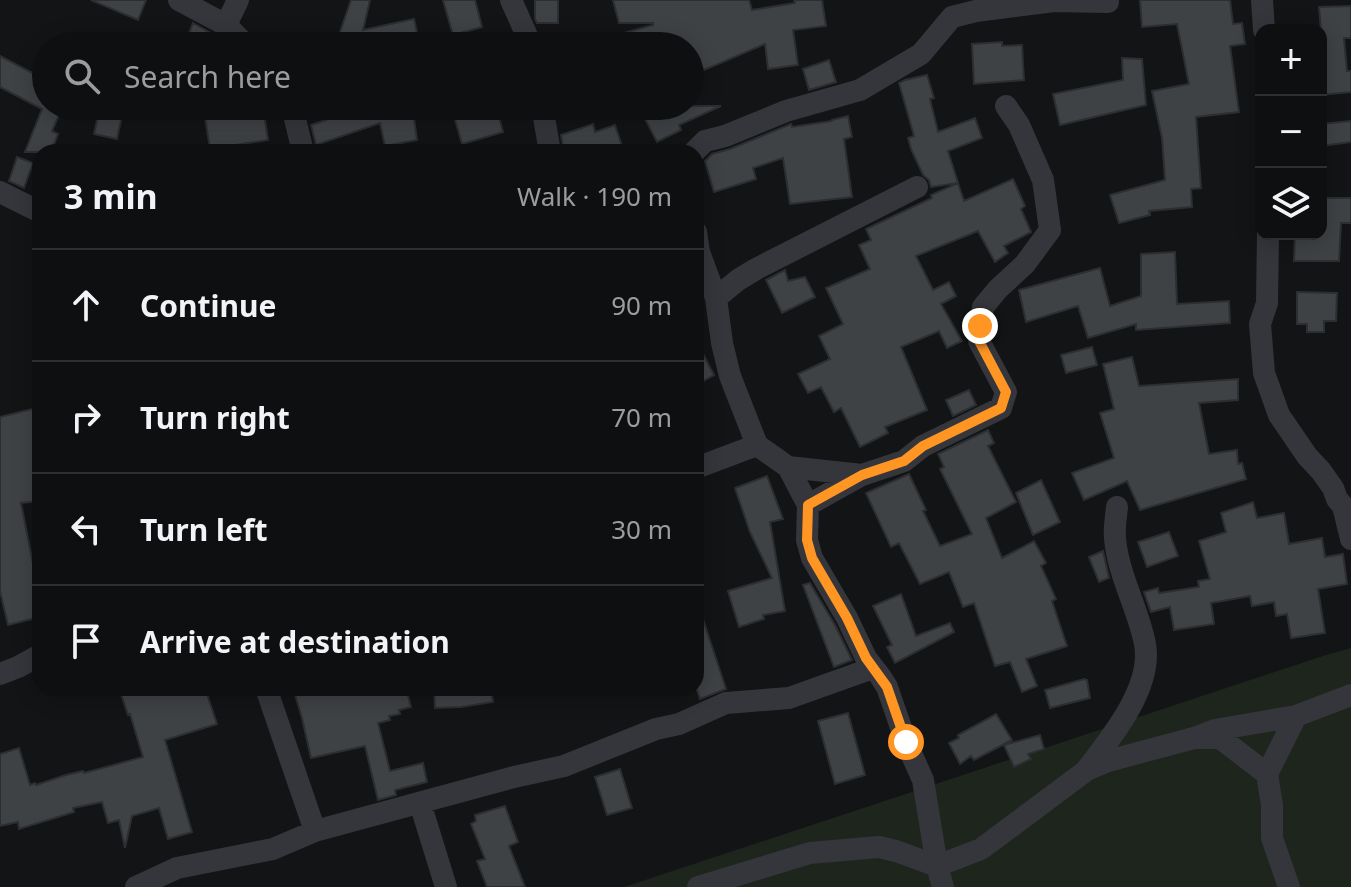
<!DOCTYPE html>
<meta charset="utf-8">
<style>
body{margin:0;font-family:"Noto Sans",sans-serif;background:#171819;color:#f1f3f6}
.controls{position:absolute;right:24px;top:24px;display:grid;overflow:hidden;border-radius:16px;box-shadow:0 4px 20px #0003}
.controls button{width:72px;height:72px;display:grid;place-items:center;padding:0;border:0;border-bottom:2px solid #2e2f30;background:#0e0f10;color:#f1f3f6;font:40px sans-serif}
.stop{position:absolute;width:24px;height:24px;margin:-18px;border:6px solid #ff9522;border-radius:50%;background:#fff}
.stop.end{background:#ff9522;border-color:#fff;box-shadow:0 2px 8px #0008}
.list{margin:0;padding:0;list-style:none}
h2{display:flex;justify-content:space-between;align-items:center;height:104px;margin:0;padding:0 32px;font-size:34px}
h2 small{font-size:26px;font-weight:400;color:#9b9c9f}
.list li{display:grid;grid-template-columns:52px 1fr auto;gap:24px;align-items:center;box-sizing:border-box;height:112px;padding:0 32px;border-top:2px solid #2e2f30}
.list b{display:block;font-size:30px;white-space:nowrap}
.list em{font-size:26px;font-style:normal;color:#9b9c9f}
.icon{flex:none;width:44px;height:44px;fill:none;stroke:currentColor;stroke-width:2;stroke-linecap:round;stroke-linejoin:round}
.map{position:relative;flex:none;width:1351px;height:887px;overflow:hidden}
.search{position:absolute;background:#0e0f10;box-shadow:0 4px 20px #0003;left:32px;top:32px;width:672px;height:88px;display:flex;align-items:center;gap:20px;box-sizing:border-box;padding:0 28px;border-radius:44px;color:#9b9c9f;font-size:30px}
.panel{position:absolute;background:#0e0f10;box-shadow:0 4px 20px #0003;left:32px;top:144px;width:672px;height:552px;border-radius:24px}
.map>svg:first-child{display:block}
.green{fill:#1d251d}
.building{fill:#3f4245;stroke:#2d2e31;stroke-width:2}
.lines{fill:none;stroke-linecap:round;stroke-linejoin:round}
.minor{stroke:#34363b;stroke-width:22}
.route{stroke:#ff9522;stroke-width:10}
</style>
<div class="map">
<svg width="1351" height="887" viewBox="0 0 1351 887">
<rect width="100%" height="100%" fill="#131415"/>
<path class="green" d="M1351 648V887H624L1323 656Z"/>
<path class="building" d="M91 0H146L138 20Z
M351 0H370L363 30 414 19 420 46H378L377 42 359 46H320L319 39 339 35Z
M443 0H475L482 27 453 35Z
M535 0H558V23H537L535 19Z
M613 0H749L752 10 795 3 794 0H822L826 26 793 30 798 65 768 69 765 44 690 76V46H596L595 41 653 25V23H619Z
M1140 0H1230L1233 24 1242 23 1245 44 1230 46 1239 112 1196 117 1201 188 1191 189 1192 207 1149 211 1150 215 1119 223 1110 195 1165 180 1162 138 1152 91 1189 84 1177 24 1142 27Z
M1351 6V38H1344L1347 71H1351V92L1321 95V30L1319 7Z
M193 23 218 37 215 46H184Z
M1002 42V46L1022 45 1024 80 974 84 972 44Z
M0 56 46 80V106H63L52 131 58 134 51 152H25L42 109 0 87Z
M1122 58 1142 59 1146 105 1060 125 1053 94 1123 80Z
M829 60 836 82 809 90 803 69Z
M927 75 934 98 930 99 938 132 975 118 982 138 948 151 958 183 931 187 929 180 923 175 911 149 908 138 914 136 899 83 905 80Z
M100 106H124L117 139 94 134Z
M320 106H421V108L413 111 417 140 385 146 380 123 316 145 311 125 326 120Z
M478 106H496L503 132 462 144 453 113Z
M647 106H721L679 125 681 130 657 142 643 115 650 111Z
M263 107 268 140 210 149 205 117Z
M848 116 852 137 844 139 852 197 790 204 783 158 753 168 756 179 714 192 705 161 712 154 730 149 791 124 792 127 832 121V120Z
M1351 121V142L1321 146V124Z
M593 124 595 132 615 125 624 152H604L602 145 581 152H564L561 135Z
M17 157 33 163 24 188 9 181Z
M1013 179 1025 206 1021 209 1031 232 1004 246 1008 253 995 262 978 231 916 256 933 290 949 282 956 296 941 304 962 341 947 348 939 331 901 347 927 410 885 427 888 433 860 447 841 408 834 412 821 387 808 393 798 374 830 359 819 336 843 324 826 288 870 269 859 245 871 240 866 229 932 198 931 195 958 183 964 201Z
M1321 198H1351V223H1341L1339 261H1294L1295 234H1321Z
M1175 252 1177 304 1229 301 1230 323 1136 330V324L1088 338 1078 306 1026 322 1019 290 1100 268 1110 306 1141 296V254Z
M785 270 788 281 805 277 815 297 782 313 766 280Z
M1297 292 1337 293 1336 321H1324V332H1307V324H1297Z
M696 340 714 375 696 385Z
M1092 347 1097 365 1066 373 1061 355Z
M1132 357 1139 386 1238 379V400L1199 403 1209 454 1237 450 1238 464 1242 463 1246 479 1140 510 1127 481 1084 500 1072 473 1114 458 1100 413 1114 409 1103 364Z
M969 390 976 405 953 416 946 400Z
M40 407V501L21 503 35 574 40 588V617L8 625 0 591V417Z
M988 430 994 443 988 446 1016 502 986 518 1002 558 1034 541 1046 563 1041 566 1056 599 1052 601 1067 646 1026 659 1037 686 1022 692 1010 662 995 666 974 603 963 607 949 572 920 584 899 543 891 547 866 493 909 474 926 510 923 511 940 546 972 534 940 469 944 467 938 454Z
M767 476 783 519 770 522 785 611 763 615 764 619 739 627 728 591 772 578 750 532 735 488Z
M1041 480 1060 522 1033 535 1016 493Z
M1253 502 1257 518 1284 513 1289 544 1322 538 1325 557 1343 554 1347 584 1318 589 1325 633 1291 638 1287 614 1276 616 1274 602 1252 606 1250 596 1211 603 1214 624 1174 630 1170 607 1151 612 1144 592 1158 588 1159 593 1199 587 1198 581 1210 579 1199 541 1226 532 1221 513Z
M1169 532 1178 556 1147 567 1138 542Z
M1103 551 1109 578 1099 582 1089 557Z
M810 583 835 625 852 660 834 667 803 585Z
M901 594 916 636 950 623 954 632 895 663 887 647 892 645 873 606Z
M696 610H700L726 689 700 699 696 687Z
M1084 679 1087 680 1090 698 1050 708 1045 690Z
M119 688H205L217 724 165 740 192 832 168 839 159 808 132 816 125 848 119 820 108 823 102 802 73 808 74 812 19 829 18 822 0 826V754L19 748 30 785 35 783 36 785 66 775 83 771 84 773 143 757 130 714 128 715Z
M293 688H406L411 707 399 710 400 714 389 716 390 720 378 723 390 771 423 763 427 782 395 790 396 795 378 800 365 746 311 758 302 718Z
M434 688H491L493 702 461 707 435 708Z
M848 713 865 775 835 784 818 721Z
M996 714 1012 740 974 760 971 756 960 764 949 743 959 738 958 735Z
M1040 735 1044 749 1028 754 1031 759 1014 767 1004 745Z
M620 769 632 808 607 815 595 777Z
M505 806 518 842 509 846 525 887H487L477 861 485 859 471 824 476 821 475 815Z"/>
<g class="lines">
<path class="minor" d="M179 0 226 25 247 46
M511 0 531 45
M1262 0 1264 30
M226 25 238 0
M292 106 303 152
M542 106 550 152
M694 152 705 141 725 136 786 111 860 90 921 54 952 17 976 11 1054 1 1108 2
M0 192 40 212
M696 232 699 252 716 298 722 343 730 376 757 445 788 467 808 505 807 540 812 558 847 618 866 658 880 676 887 687 906 742 923 780 937 866 943 887
M1268 234 1267 303 1260 324 1264 373 1279 415 1307 456 1321 471 1333 488 1337 499 1343 506 1351 539
M716 298 738 280 756 269 917 187
M788 467 862 475
M696 468 757 445
M808 505 862 475 904 461 923 446 1001 408 1006 392 979 341 983 307 998 289 1025 264 1050 230 1043 180 1019 125 1006 106
M0 674 18 667 40 655
M266 688 315 831
M1199 738H1220L1267 774 1272 805V838L1289 887
M1087 769C1111 738 1153 687 1145 644 1138 608 1118 575 1115 538 1114 528 1116 517 1117 507
M1267 774 1296 716
M420 803 446 887
M136 887 177 868 273 849 315 831 514 777 564 766 656 729 679 724 726 703 789 698 873 668
M698 887 810 853 844 850 879 847 896 851 937 866 981 849 1087 770 1108 761 1194 738 1215 730 1296 716 1351 695"/>
</g>
<g class="lines">
<path class="route" d="M906 742 887 687 866 658 847 618 812 558 807 540 808 505 862 475 904 461 923 446 1001 408 1006 392 979 341 980 326"/>
</g>
</svg>
<div class="controls">
<button>+</button>
<button>−</button>
<button><svg class="icon" aria-label="layers" viewBox="0 0 24 24"><path d="M12 4l9 5-9 5-9-5zM3 14l9 5 9-5"/></svg></button>
</div>
<div class="stop" style="left:906px;top:742px"></div>
<div class="stop end" style="left:980px;top:326px"></div>
<div class="search"><svg class="icon" aria-label="search" viewBox="0 0 24 24"><circle cx="10" cy="10" r="6"/><path d="M15 15l6 6"/></svg>Search here</div>
<section class="panel">
<h2>3 min<small>Walk · 190 m</small></h2>
<ul class="list">
<li><svg class="icon" aria-label="ahead" viewBox="0 0 24 24"><path d="M12 20V5M6 11l6-6 6 6"/></svg><div><b>Continue</b></div><em>90 m</em></li>
<li><svg class="icon" aria-label="right" viewBox="0 0 24 24"><path d="M7 20v-9h11M14 6l5 5-5 5"/></svg><div><b>Turn right</b></div><em>70 m</em></li>
<li><svg class="icon" aria-label="left" viewBox="0 0 24 24"><path d="M17 20v-9H6M10 6l-5 5 5 5"/></svg><div><b>Turn left</b></div><em>30 m</em></li>
<li><svg class="icon" aria-label="arrive" viewBox="0 0 24 24"><path d="M6 21V4h12l-3 4 3 4H6"/></svg><div><b>Arrive at destination</b></div></li>
</ul>
</section>
</div>
